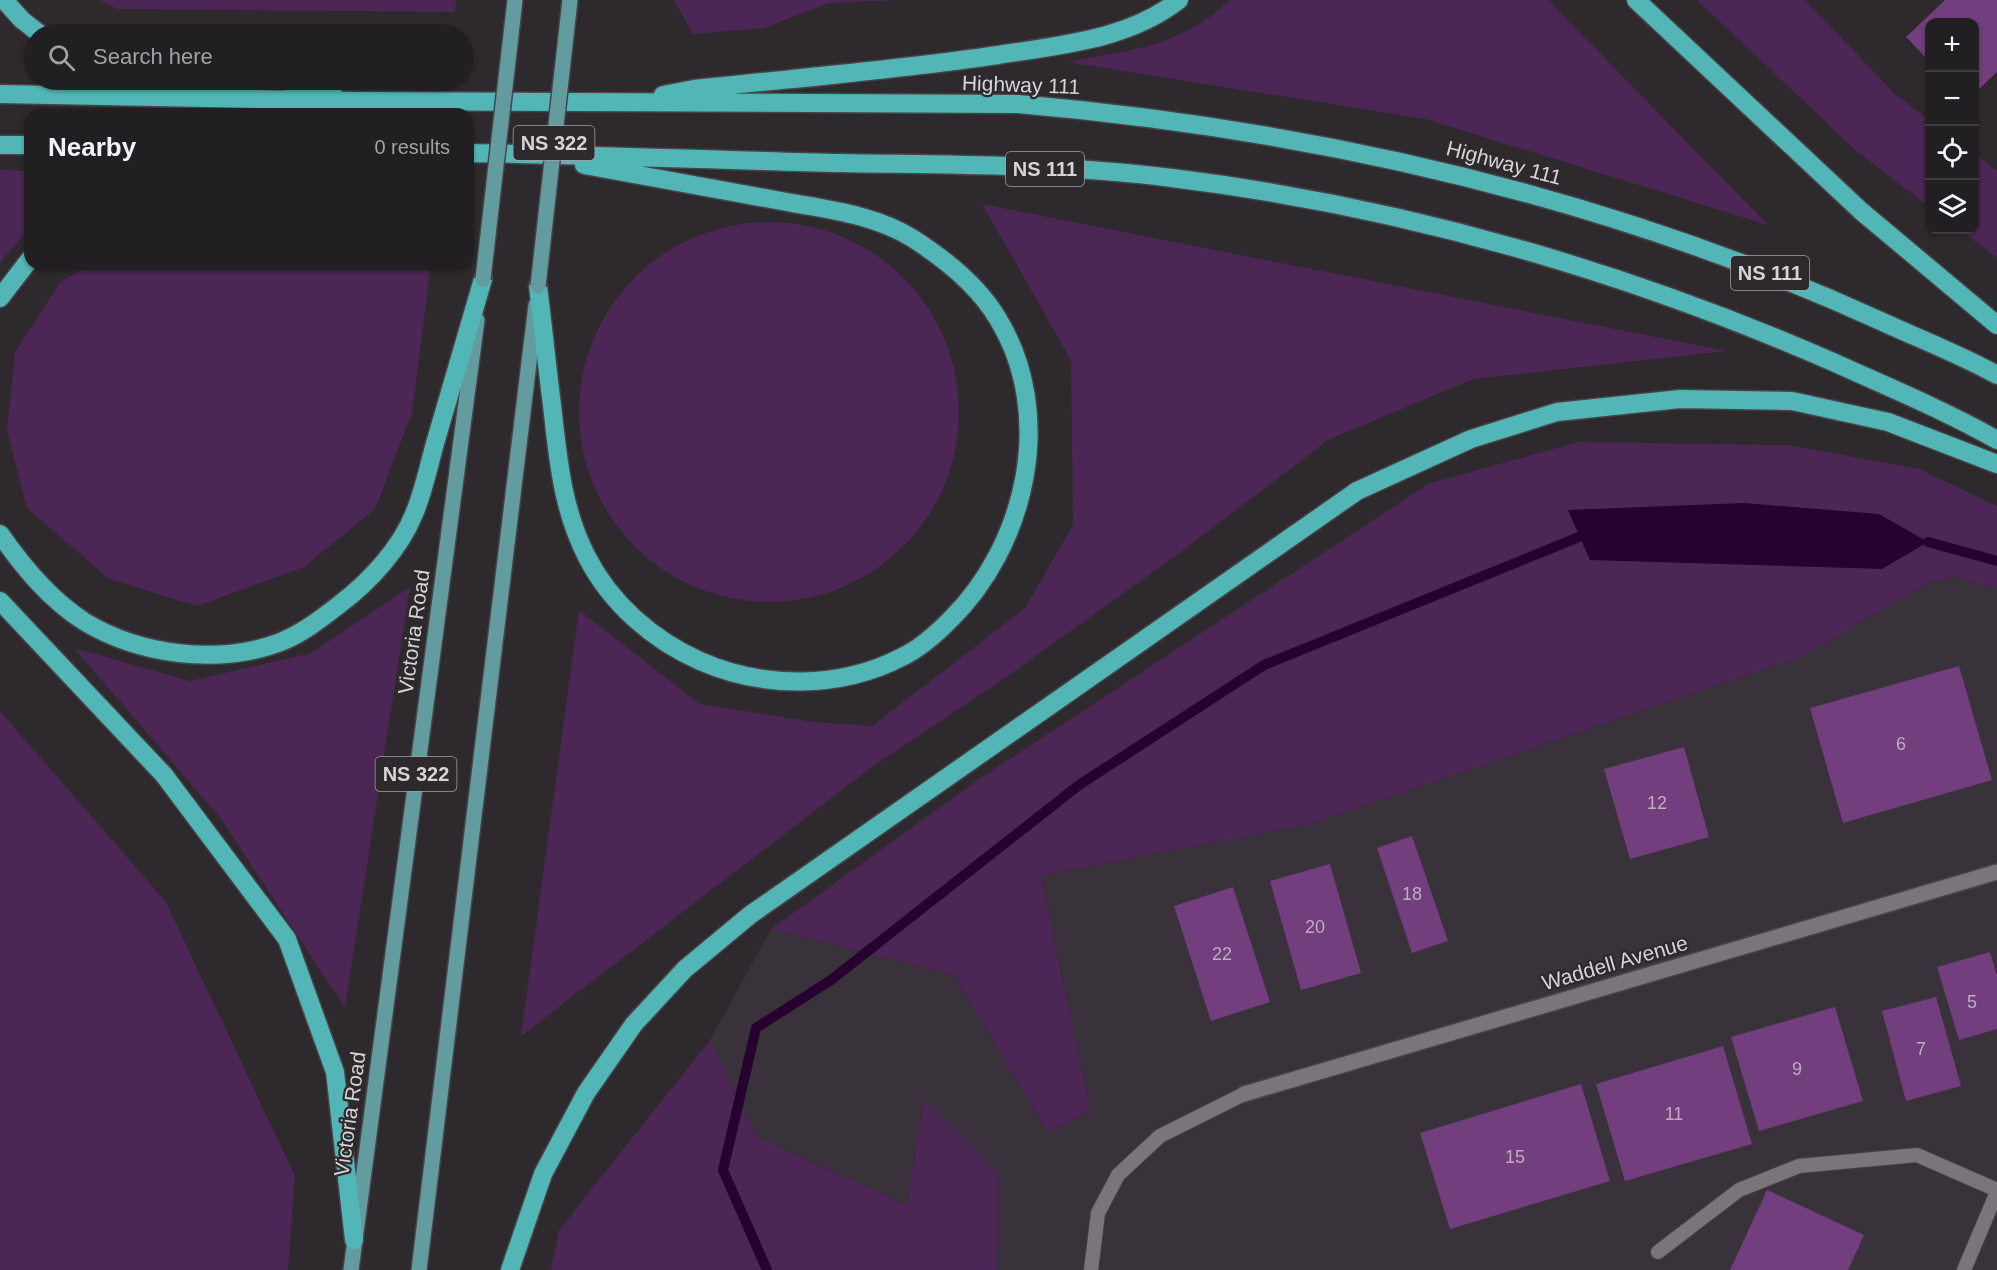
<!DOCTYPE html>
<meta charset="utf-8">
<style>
body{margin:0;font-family:Helvetica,sans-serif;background:#2e2c2f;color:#f1f3f6}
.controls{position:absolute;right:18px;top:18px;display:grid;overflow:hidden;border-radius:12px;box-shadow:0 2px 4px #0004}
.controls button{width:54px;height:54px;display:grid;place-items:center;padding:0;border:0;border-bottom:2px solid #3f3d40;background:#221f22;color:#f1f3f6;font:30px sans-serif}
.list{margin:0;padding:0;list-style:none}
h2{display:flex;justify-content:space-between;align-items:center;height:78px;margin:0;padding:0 24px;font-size:26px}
h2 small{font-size:20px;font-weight:400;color:#a2a2a5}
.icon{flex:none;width:33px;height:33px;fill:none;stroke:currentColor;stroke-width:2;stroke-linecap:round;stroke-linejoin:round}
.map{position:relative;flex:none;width:1997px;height:1270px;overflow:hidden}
.search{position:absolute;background:#221f22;box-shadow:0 2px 4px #0004;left:24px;top:24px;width:450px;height:66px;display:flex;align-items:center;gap:15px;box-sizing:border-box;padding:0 21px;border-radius:33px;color:#a2a2a5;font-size:22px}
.panel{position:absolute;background:#221f22;box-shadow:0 2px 4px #0004;left:24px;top:108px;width:450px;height:162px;border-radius:18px}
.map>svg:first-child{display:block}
.built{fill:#39323b}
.green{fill:#4c2654}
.water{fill:#27012f}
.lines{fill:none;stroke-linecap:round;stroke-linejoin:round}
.stream{stroke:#27012f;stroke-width:10}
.building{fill:#723e7d}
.service-casing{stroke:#474448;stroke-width:16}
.minor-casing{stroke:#474448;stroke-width:18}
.primary-casing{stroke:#474448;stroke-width:18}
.motorway-casing{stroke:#474448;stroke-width:21}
.service{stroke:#79757a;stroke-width:14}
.minor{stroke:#79757a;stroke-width:15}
.primary{stroke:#629c9f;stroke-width:15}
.motorway{stroke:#52b6b7;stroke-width:18}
.primary-bridge-casing{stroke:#474448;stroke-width:18;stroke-linecap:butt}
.primary-bridge{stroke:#629c9f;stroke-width:15}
.labels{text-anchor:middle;stroke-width:4.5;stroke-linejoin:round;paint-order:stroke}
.number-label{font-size:18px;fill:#bdaec0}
.shield{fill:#2d292d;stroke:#a3a1a4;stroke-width:1.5}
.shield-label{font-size:20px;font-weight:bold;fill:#d6d4d7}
.street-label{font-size:21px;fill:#d6d4d7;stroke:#2d292d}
</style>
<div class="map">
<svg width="1997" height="1270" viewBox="0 0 1997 1270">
<rect width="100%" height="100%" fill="#2d292d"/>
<path class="built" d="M1953 576 1997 589V1270H998L999 1174 924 1099 907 1205 757 1137 710 1040 771 929 954 975 1048 1133 1091 1111 1041 876 1311 824 1803 656 1924 585Z"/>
<path class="green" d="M100 0H456L455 12 117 9Z
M674 0H899L829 3 764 28 693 34Z
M1230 0H1548L1768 225 1425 119 1067 62C1131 50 1180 47 1230 0Z
M1697 0H1805L1894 93 1929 120V207L1854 149Z
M1975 154 1997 171V258L1960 230H1974Z
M0 169 30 172V227L0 263Z
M982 204 1727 351 1473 379 1328 440 1181 552 1005 678 872 767 521 1036 579 610 700 704 814 722 872 726 1025 608 1073 525 1071 360Z
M579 412a190 190 0 1 1 380 0a190 190 0 1 1-380 0Z
M92 264H431L412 413 375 509 304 567 197 606 109 579 27 508 7 431 15 352 61 281Z
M1578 442 1788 445 1919 469 1997 506V589L1953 576 1924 585 1803 656 1311 824 1041 876 1091 1111 1048 1133 954 975 771 929 979 779 1428 484Z
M410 587 345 1008 221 819 74 648 190 681 311 653Z
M0 711 166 902 295 1176 288 1270H0Z
M710 1040 757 1137 907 1205 924 1098 999 1174 998 1270H551L559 1230Z"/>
<path class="water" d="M1744 503 1879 514 1928 542 1882 569 1590 560 1568 510Z"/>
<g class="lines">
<path class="stream" d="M1928 542 1997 561
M767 1270 723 1170 756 1028 831 980 1079 785 1264 665 1579 537"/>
</g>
<path class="building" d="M1945 0H1997V72L1974 94V22H1930V62L1906 37Z
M1959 666 1992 780 1843 823 1810 708Z
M1684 747 1709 837 1630 859 1604 769Z
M1412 836 1448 941 1412 953 1377 848Z
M1330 864 1361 973 1301 990 1270 881Z
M1233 887 1270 1002 1211 1021 1174 906Z
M1990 952 1997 975V1029L1959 1040 1937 967Z
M1936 997 1961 1086 1906 1101 1882 1011Z
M1835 1007 1863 1101 1759 1131 1731 1037Z
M1723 1046 1752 1144 1625 1181 1596 1084Z
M1581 1084 1610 1181 1450 1229 1420 1133Z
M1767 1190 1864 1235 1848 1270H1730Z"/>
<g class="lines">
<g class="service-casing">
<path id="service" d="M1658 1252 1739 1190 1799 1166 1917 1155 1997 1190
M1091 1270 1098 1213 1118 1175 1160 1136 1244 1094
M1964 1270 1997 1192"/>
</g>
<g class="minor-casing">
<path id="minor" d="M1244 1094 1997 872"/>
</g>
<g class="primary-casing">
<path id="primary" d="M351 1270 477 320
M419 1270 536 305"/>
</g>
<g class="motorway-casing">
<path id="motorway" d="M4 0 22 20 40 34
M1636 0 1861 211 1997 325
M281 80 333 94
M0 94 358 101 1018 104C1318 130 1610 197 1885 323 1922 340 1961 355 1997 375
M663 95 694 89C796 78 897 70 998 55 1060 45 1128 40 1179 0
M0 145H30
M468 153C592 155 716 160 840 163 950 165 1062 164 1172 178 1400 206 1622 270 1833 362 1888 387 1944 410 1997 440
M538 286C543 326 547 366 552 405 558 458 562 509 587 557 611 604 653 640 700 661 764 689 840 689 902 657 919 649 936 634 949 621 1027 545 1056 414 998 319 978 285 945 259 912 238 872 213 821 209 776 200 712 188 648 177 584 165
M0 298 30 259
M0 534C23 567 50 600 85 622 140 655 217 665 278 643 300 635 321 619 340 604 369 582 400 549 414 514 424 491 429 464 436 440 452 386 467 332 483 279
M0 601 164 775 287 939 335 1072 354 1240
M510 1270 543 1174 586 1093 634 1024 685 969 750 915 1357 491 1471 439 1557 412 1680 399 1792 401 1888 422 1997 464"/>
</g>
<use href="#service" class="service"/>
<use href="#minor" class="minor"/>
<use href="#primary" class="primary"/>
<use href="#motorway" class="motorway"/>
<g class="primary-bridge-casing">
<path id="primary-bridge" d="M483 279 515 0
M538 286 570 0"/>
</g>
<use href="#primary-bridge" class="primary-bridge"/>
</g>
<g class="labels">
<g class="number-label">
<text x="1901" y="750">6</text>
<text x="1657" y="809">12</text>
<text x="1412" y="900">18</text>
<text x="1315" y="933">20</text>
<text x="1222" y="960">22</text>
<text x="1972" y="1008">5</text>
<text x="1921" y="1055">7</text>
<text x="1797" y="1075">9</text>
<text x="1674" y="1120">11</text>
<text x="1515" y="1163">15</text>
</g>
<g class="shield">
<rect x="513.5" y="126" width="81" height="34" rx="4.5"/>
<rect x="1006" y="152" width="78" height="34" rx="4.5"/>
<rect x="1731" y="256" width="78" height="34" rx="4.5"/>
<rect x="375.5" y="757" width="81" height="34" rx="4.5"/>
</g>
<g class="shield-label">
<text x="554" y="150">NS 322</text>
<text x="1045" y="176">NS 111</text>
<text x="1770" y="280">NS 111</text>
<text x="416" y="781">NS 322</text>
</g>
<g class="street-label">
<text transform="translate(1021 85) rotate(2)" y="7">Highway 111</text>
<text transform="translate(1504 163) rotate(15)" y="7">Highway 111</text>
<text transform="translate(414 632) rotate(-82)" y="7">Victoria Road</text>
<text transform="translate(1615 963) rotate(-16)" y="7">Waddell Avenue</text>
<text transform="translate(350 1114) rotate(-82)" y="7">Victoria Road</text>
</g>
</g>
</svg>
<div class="controls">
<button>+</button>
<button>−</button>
<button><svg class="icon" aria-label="locate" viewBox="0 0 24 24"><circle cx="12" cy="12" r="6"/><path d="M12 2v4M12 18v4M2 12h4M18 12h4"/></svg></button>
<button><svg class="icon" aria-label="layers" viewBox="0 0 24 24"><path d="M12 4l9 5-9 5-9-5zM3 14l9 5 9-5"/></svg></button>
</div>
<div class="search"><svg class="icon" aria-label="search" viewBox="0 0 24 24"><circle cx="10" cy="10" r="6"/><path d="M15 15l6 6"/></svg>Search here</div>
<section class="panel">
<h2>Nearby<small>0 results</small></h2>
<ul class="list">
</ul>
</section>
</div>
